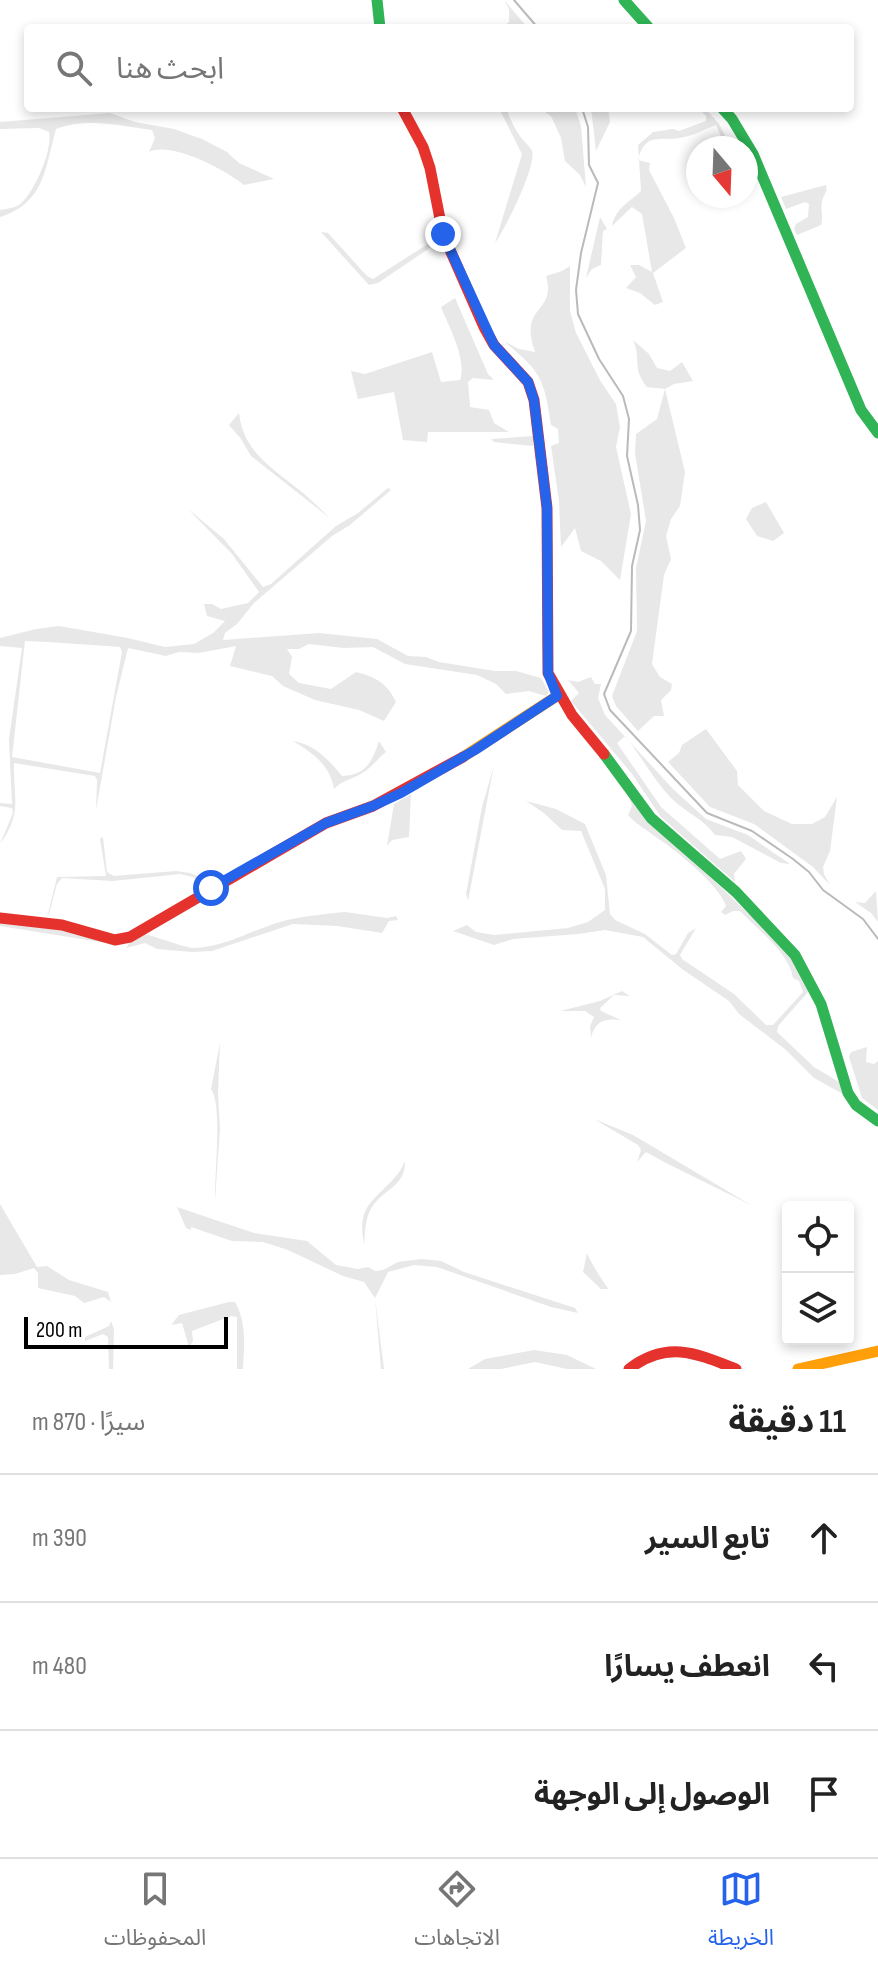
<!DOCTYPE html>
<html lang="ar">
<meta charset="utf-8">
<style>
body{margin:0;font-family:"Sofia Sans Condensed","Noto Sans Arabic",sans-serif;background:#f2f2f2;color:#222;direction:rtl}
.controls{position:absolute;right:24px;bottom:24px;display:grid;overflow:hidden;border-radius:8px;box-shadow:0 4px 12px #0003}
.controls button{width:72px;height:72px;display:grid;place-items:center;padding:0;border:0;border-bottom:2px solid #e0e0e0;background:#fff;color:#222;font:40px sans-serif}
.compass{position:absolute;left:686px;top:136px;width:72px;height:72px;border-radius:50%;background:#fff;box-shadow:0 4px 12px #0003;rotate:161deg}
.scale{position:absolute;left:24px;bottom:20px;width:204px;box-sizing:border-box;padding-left:8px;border:4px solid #000;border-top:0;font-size:22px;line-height:28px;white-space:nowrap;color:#000;-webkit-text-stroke:6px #fff;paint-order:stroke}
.stop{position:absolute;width:24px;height:24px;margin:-18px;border:6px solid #2563eb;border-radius:50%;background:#fff}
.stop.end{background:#2563eb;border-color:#fff;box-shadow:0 2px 8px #0008}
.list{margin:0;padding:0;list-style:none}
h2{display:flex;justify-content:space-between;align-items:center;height:104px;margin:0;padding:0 32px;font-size:34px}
h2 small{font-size:26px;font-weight:400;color:#767676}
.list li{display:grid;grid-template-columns:52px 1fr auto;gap:24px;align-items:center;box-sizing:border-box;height:128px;padding:0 32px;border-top:2px solid #e0e0e0}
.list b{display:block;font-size:30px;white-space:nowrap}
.list em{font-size:26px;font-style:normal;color:#767676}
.icon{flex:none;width:44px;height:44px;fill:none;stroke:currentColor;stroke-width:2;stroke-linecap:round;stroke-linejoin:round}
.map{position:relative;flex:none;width:878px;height:1369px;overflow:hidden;direction:ltr}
.search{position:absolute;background:#fff;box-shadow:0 4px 12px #0003;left:24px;right:24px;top:24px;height:88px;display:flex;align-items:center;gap:20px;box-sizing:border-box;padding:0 28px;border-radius:8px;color:#767676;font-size:30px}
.sheet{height:488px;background:#fff}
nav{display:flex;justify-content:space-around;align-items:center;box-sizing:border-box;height:112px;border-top:2px solid #e0e0e0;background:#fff;font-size:22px;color:#767676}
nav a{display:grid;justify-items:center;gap:4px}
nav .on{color:#2563eb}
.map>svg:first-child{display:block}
.green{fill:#e8e8e8;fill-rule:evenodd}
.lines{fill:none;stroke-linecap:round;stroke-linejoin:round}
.stream{stroke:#bababa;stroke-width:2}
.fast{stroke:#30b455;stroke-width:11}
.slow{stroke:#ff9f0a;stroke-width:11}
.jam{stroke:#e5322d;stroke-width:11}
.route{stroke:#2563eb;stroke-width:10}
</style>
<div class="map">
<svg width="878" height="1369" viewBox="0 0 878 1369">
<rect width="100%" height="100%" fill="#fff"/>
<path class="green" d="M504 0 528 28H492L493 24 502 27 509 22V9Z
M499 108H506C510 118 514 128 520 136 523 141 530 146 532 151 537 166 504 231 495 243L522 154Z
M539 108H575L581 126 586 187 580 175 565 161 561 138 551 116Z
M591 108H608L610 122 596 151Z
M698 108H705L719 124 731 148H726L716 125C705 129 691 137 679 138 659 141 645 132 638 160L650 163 649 170 674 218 686 248 653 273 663 302 655 305 640 293 626 288 636 277 630 265H639L652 272 642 214 632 207 612 226C616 207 629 203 641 191L638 145 653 132 673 129 679 131 706 121V116Z
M110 113 135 122 174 129 202 139 227 152 239 163 274 179 244 185C225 170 172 141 149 152L155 138 152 130C120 126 87 117 56 129 45 168 45 203 0 217V210C7 209 14 208 19 205 34 194 53 150 49 132L39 128 0 129V122Z
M826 185C828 194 823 194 822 202 820 209 824 217 821 225L797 235 794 229 796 224 808 217 809 204 805 202 786 209 781 197Z
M600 217 607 229 603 231 601 265 592 269 586 278Z
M321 232 328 233 367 276 373 279 434 240 436 234 440 241 378 283 369 285Z
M570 266V311L576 333 601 382 616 404 620 427 616 447 631 514 620 580 601 561 581 551 575 528 561 547 559 501 551 446 559 443 558 429 551 425C544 376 540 372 504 341L519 349 535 352C518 304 557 314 546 276L562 271Z
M455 298 488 374 494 380 473 378 468 382 470 407 489 410 494 423 509 432H428L427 442 403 440 394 392 358 399 351 371 365 374 432 352 441 382 460 380C467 359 449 327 441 307Z
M633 340 649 354 657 368 670 371 682 362 693 381 674 384 665 389 685 472 680 506 671 519 666 536 671 559 664 575 652 664 660 677 672 684 671 690 661 700 664 716H654L638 731 616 706 612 696 637 631 636 568 646 521 635 453 636 434 657 419 665 389 647 387C631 367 642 360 633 340Z
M239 413C243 451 271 467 298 489 310 498 320 509 331 519L251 456 241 439 229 425Z
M533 436V446L494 442 491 439Z
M388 488 391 490 350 525 332 536 254 603 237 624 225 633 223 640 319 633 377 639 408 656 426 657 439 662 495 671H516L541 678 549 692 546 696 529 691 506 694 496 684 477 675 405 664 373 647 344 648 309 644 299 649H287L292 657 289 674 299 683 331 689 356 672C376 677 387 683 396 702L384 721 359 710 315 700 283 686 272 676 230 666 236 646 199 653 179 652 166 656 128 648 116 697 96 810 97 780 95 776 14 763C13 799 23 812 0 844L13 813 12 808 0 806V803L12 804 9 739 22 648 0 646V638L36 629 59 626 128 638 165 647 194 644 213 633 225 621 207 616 204 604H212L221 609 248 603 259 592 232 554 188 509 224 539 263 587 271 584 336 526 358 513ZM25 641C57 642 88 645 120 647L122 652 100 773 12 757Z
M766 502 784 533 773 541 757 536 746 519 752 508Z
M591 677 595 684H601L598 698 605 715 673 789 706 819 748 835 790 864 781 863 732 837 715 835C704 819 685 812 671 798 653 779 641 756 625 736L617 743 661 807 720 859 741 851 746 859 734 874 735 882 661 817 632 774 571 701 579 693 568 680 578 682Z
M706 729 737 771 738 785 764 811 792 824H812L825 817 837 797 830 851 823 867 824 874 830 885 813 867 754 824 710 807 668 762 679 753 682 745Z
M293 741C314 744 329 760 342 776 366 775 372 762 379 741L386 752C378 758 373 766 364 772 354 779 342 780 334 789 330 765 313 753 293 741Z
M494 765 468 901 466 894 482 807Z
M627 791 647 822 689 857 771 935 794 960 809 991 778 1026 777 1032 814 1067 839 1082 843 1094 814 1078 786 1050 739 1014 729 1001 682 969 643 937 605 930 578 934 513 939 494 945 453 931 467 925 476 932 494 935 568 928 588 922 605 910V889L581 831 562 830 544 813 526 801 556 809 585 824 606 875 610 914 615 920 645 934 672 955 676 954 688 933 696 928 680 955 682 959 734 994 766 1025H773L803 992 799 981 793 978C789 953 758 930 740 911H733L725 915 721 912 726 906C719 884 673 848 653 835 644 828 636 824 628 815L632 806Z
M411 794 409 837 392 840 387 846 394 804Z
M103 837 107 872 114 876 176 871 190 873 213 882 206 886 193 877 180 874 113 881 62 878 57 884 49 914 44 918 48 914 57 877 106 876 100 839Z
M876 891 878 922 871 913 855 902 865 903Z
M345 912 387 918 396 916 398 920 389 921 382 933 337 926 293 924 212 951 192 952 157 949 145 943 126 948 129 943 145 934C157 937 183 947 193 948 224 948 254 929 283 921 303 916 325 914 345 912Z
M0 922 61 929 119 945 0 926Z
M622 991 630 996 614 995 600 1008 601 1011 621 1020C604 1018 596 1021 591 1037L590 1026 594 1017 585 1011H560L600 1001Z
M220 1043 218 1092 220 1129 215 1201C214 1177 223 1106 211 1089Z
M867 1047 866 1062 874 1064 878 1061V1110L862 1098 849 1057 851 1052Z
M594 1119 633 1135 751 1205 664 1162 646 1152 637 1162 641 1150 638 1145Z
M405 1161C406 1186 384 1189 372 1207 365 1218 365 1232 364 1245 363 1237 361 1227 363 1219 366 1197 396 1185 405 1161Z
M0 1204 37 1267 47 1266 69 1280 108 1292 111 1302 104 1297 84 1303 75 1296 38 1288V1273L34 1268 15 1274 0 1275Z
M177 1207 254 1233 307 1241 336 1265 358 1269 368 1267 375 1271 383 1270 398 1262 421 1259 441 1261 464 1272 575 1308 578 1313 551 1307 437 1267 414 1265 388 1272 375 1298 384 1369H381L375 1298 364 1282 343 1276 288 1250 263 1242 232 1241 191 1227V1230L186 1228Z
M587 1253C589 1259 605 1286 609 1289H601L583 1272Z
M229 1302H235C247 1323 244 1346 243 1369H237V1317L231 1316 192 1331 193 1341 189 1347 182 1323 171 1325 179 1315Z
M111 1321 114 1329 113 1369H109L108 1337 103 1334 85 1341V1337L109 1326Z
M534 1350 567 1355 596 1369H567L535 1362 501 1369H468L485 1359Z"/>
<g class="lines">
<path class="stream" d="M514 0 538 28
M582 108 588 127 589 165 598 183 581 253 576 290 578 314 599 359 623 396 629 419 627 456 638 505 640 530 632 566 631 631 604 694 610 710 707 813 752 831 793 859 809 872 823 890 863 919 878 939"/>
<path class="fast" d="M377 0 380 28
M624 0 649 28
M722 108 732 119 753 154 861 410 878 433
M604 754 651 818 736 892 795 955 821 1004 848 1093 856 1105 878 1121"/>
<path class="slow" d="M463 757 557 696
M798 1369 878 1351"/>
<path class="jam" d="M402 108 423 147 430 168 443 234 484 327 494 345 528 382 534 400 547 508 548 673 572 715 604 754
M0 918 62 925 115 940 130 937 326 823 373 806 463 757
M629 1369C667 1340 696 1353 736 1369"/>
</g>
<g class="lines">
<path class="route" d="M211 888 326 823 373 806 401 793 475 750 557 696 548 673 547 508 534 400 528 382 494 345 443 234"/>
</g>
</svg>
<div class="controls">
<button><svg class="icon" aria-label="locate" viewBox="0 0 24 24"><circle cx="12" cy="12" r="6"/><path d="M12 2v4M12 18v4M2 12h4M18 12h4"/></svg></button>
<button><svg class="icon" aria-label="layers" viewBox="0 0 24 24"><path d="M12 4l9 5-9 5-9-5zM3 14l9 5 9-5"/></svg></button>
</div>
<svg class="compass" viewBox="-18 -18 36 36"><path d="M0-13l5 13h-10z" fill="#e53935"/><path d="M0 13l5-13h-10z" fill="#767676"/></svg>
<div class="scale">200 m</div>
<div class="stop" style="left:211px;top:888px"></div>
<div class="stop end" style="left:443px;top:234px"></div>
<div class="search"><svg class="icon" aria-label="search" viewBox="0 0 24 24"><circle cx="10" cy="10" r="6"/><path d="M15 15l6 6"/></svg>ابحث هنا</div>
</div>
<section class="sheet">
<h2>11 دقيقة<small>سيرًا · 870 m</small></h2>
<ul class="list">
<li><svg class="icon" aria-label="ahead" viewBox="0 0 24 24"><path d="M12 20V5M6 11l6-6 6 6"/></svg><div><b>تابع السير</b></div><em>390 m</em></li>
<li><svg class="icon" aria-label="left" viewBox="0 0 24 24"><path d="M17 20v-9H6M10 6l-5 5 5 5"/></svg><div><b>انعطف يسارًا</b></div><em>480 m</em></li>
<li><svg class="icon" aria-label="arrive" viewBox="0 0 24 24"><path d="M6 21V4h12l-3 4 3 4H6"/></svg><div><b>الوصول إلى الوجهة</b></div></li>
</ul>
</section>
<nav>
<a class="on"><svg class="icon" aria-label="map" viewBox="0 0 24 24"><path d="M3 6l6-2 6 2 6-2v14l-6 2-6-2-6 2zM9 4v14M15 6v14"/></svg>الخريطة</a>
<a><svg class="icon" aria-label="directions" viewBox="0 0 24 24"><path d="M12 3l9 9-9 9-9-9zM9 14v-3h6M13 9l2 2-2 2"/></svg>الاتجاهات</a>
<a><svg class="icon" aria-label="saved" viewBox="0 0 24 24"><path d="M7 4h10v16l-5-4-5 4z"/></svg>المحفوظات</a>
</nav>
